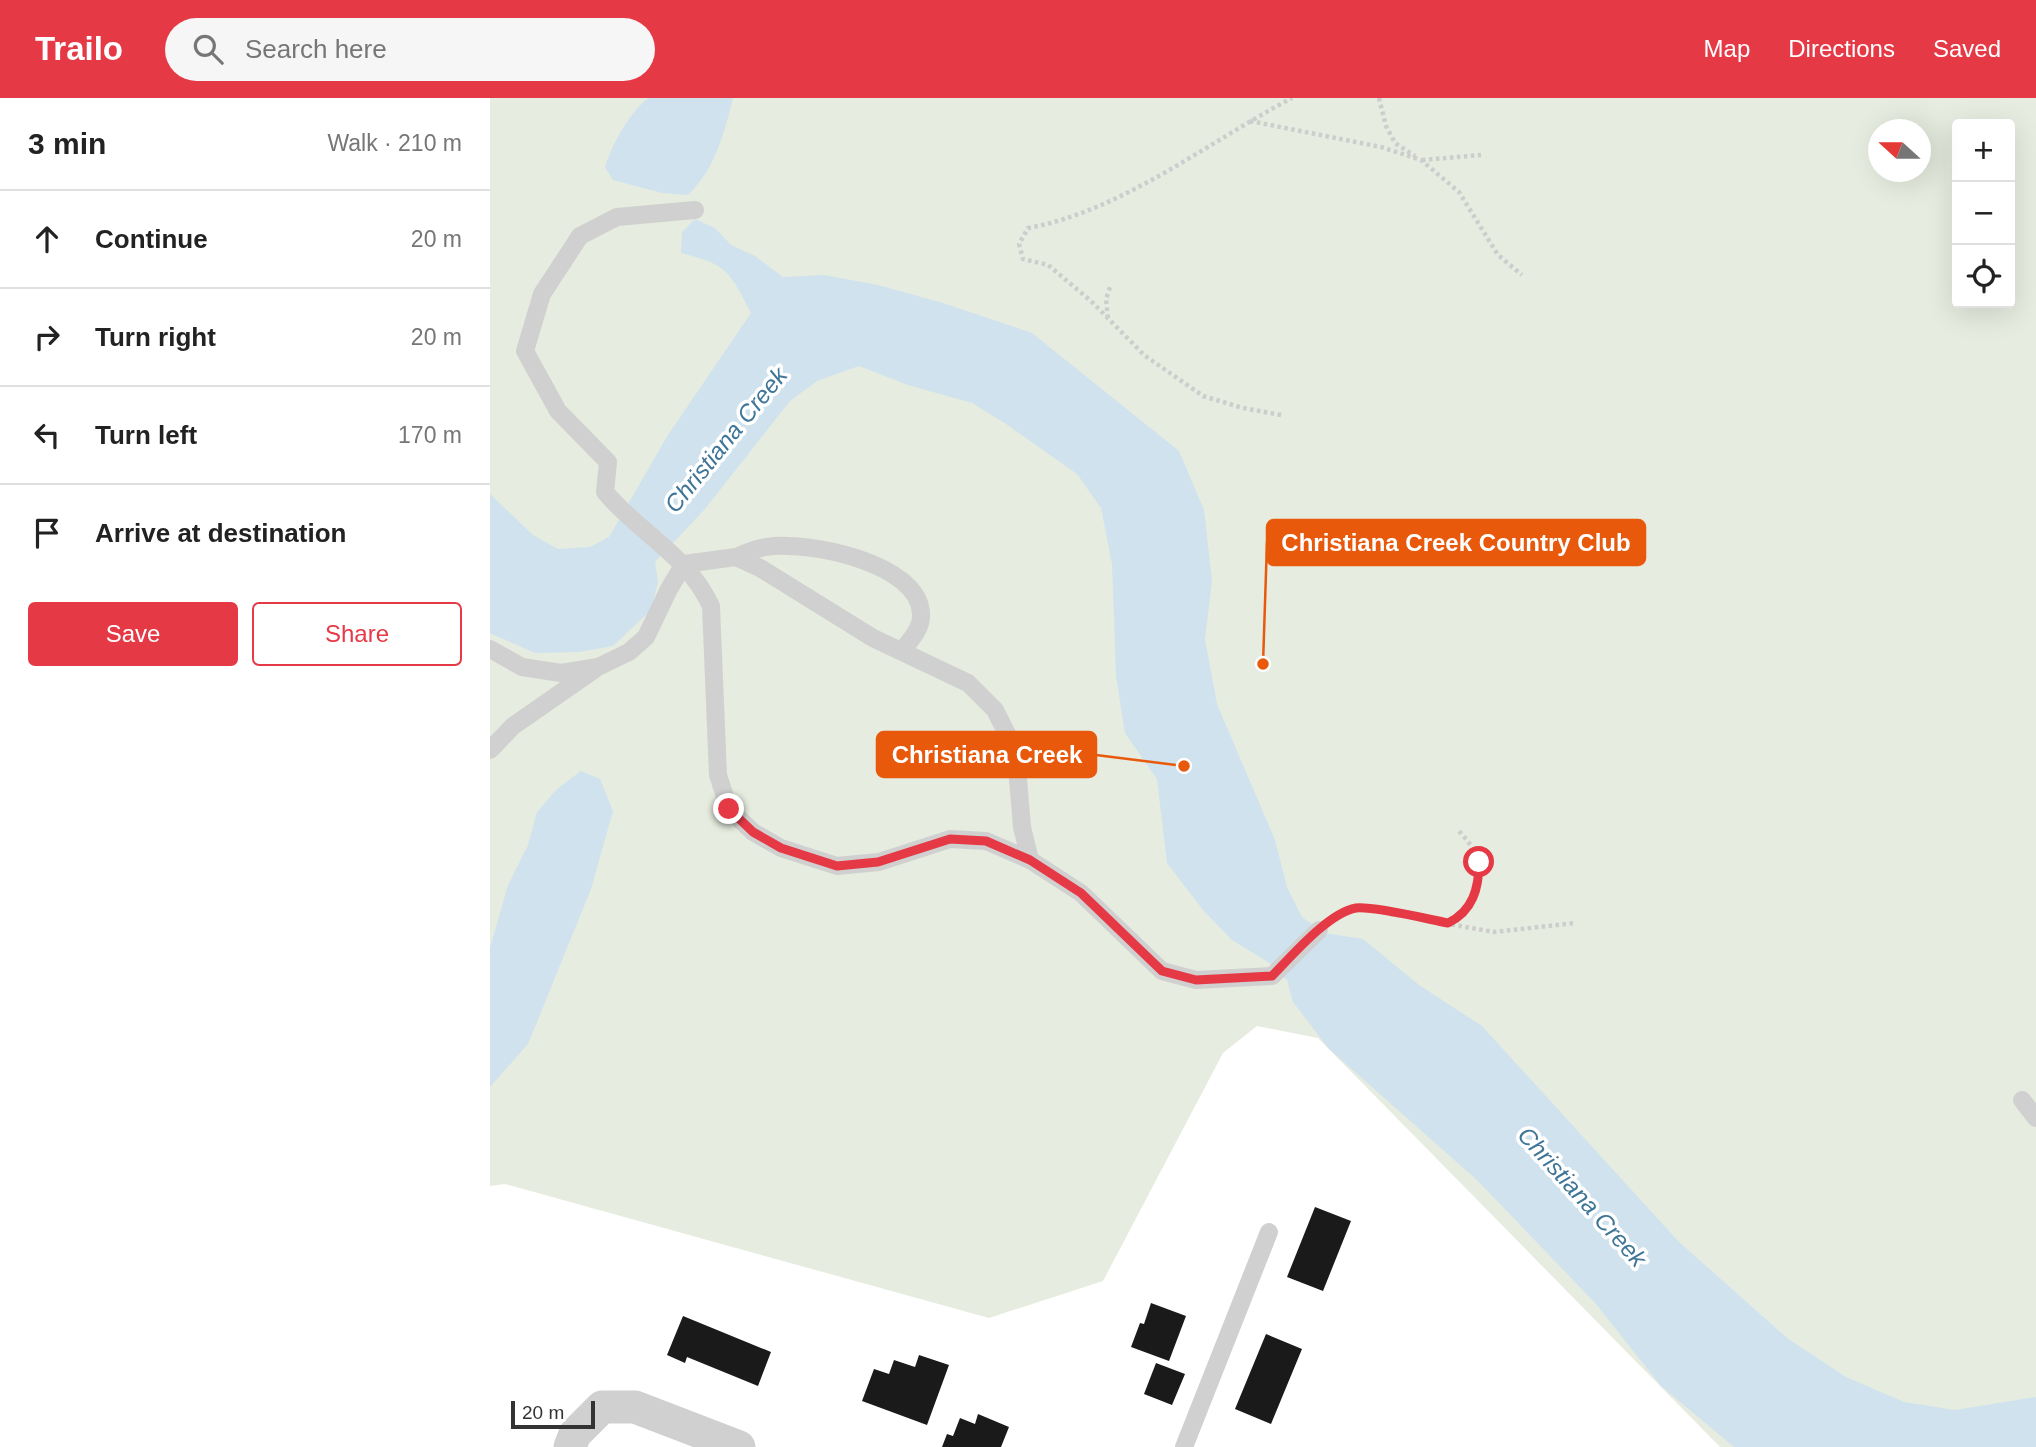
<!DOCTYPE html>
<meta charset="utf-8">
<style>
body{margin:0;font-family:Helvetica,sans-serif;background:#f6f6f6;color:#222}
.controls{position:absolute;right:21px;top:21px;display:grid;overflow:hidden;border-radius:7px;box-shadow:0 7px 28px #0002}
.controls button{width:63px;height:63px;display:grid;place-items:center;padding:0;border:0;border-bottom:2px solid #e0e0e0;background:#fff;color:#222;font:35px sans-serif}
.compass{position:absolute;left:1378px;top:21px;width:63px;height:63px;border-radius:50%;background:#fff;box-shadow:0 7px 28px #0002;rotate:291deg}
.scale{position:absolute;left:21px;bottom:18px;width:84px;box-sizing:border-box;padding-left:7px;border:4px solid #333;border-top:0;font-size:19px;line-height:24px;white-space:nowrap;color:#333;-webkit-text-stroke:5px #fff;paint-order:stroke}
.stop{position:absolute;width:21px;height:21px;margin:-16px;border:5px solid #e63946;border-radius:50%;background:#fff}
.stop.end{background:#e63946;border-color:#fff;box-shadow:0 2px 7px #0008}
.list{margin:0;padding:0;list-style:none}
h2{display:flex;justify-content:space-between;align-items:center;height:91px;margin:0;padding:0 28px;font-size:30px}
h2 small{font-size:23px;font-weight:400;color:#767676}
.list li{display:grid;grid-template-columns:46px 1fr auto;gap:21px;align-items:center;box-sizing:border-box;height:98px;padding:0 28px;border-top:2px solid #e0e0e0}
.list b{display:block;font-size:26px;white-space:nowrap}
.list em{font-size:23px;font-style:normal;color:#767676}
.actions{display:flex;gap:14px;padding:21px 28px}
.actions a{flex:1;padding:16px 0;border:2px solid #e63946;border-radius:7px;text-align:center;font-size:24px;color:#e63946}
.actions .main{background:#e63946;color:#fff}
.icon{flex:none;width:38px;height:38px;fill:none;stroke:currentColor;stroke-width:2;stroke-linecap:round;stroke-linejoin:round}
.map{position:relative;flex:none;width:1546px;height:1349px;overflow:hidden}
header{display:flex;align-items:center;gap:42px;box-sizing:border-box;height:98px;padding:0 35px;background:#e63946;color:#fff}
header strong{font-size:33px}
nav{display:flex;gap:38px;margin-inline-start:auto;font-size:24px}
.search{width:490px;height:63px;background:#f6f6f6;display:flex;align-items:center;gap:18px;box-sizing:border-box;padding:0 24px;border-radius:38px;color:#767676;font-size:26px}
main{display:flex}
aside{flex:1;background:#fff}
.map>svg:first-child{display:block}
.green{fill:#e6ecdf;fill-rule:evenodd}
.water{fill:#cfe2ee}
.building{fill:#1a1a1a}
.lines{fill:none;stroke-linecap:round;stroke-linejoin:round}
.path{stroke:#cdcdcd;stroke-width:4.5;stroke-dasharray:3.5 3.5;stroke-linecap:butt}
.lane{stroke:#d0d0d0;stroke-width:18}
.street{stroke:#d0d0d0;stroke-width:33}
.route{stroke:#e63946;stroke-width:9}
.labels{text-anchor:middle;stroke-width:7;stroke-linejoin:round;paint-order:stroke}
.water-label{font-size:24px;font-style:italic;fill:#3f7597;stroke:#fff}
.leader{fill:none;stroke:#e8590c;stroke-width:2.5}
.callout-dot{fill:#e8590c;stroke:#fff;stroke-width:2.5}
.callout{fill:#e8590c;stroke:#e8590c;stroke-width:2.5}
.callout-label{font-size:24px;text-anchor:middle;font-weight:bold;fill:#fff}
</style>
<header>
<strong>Trailo</strong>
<div class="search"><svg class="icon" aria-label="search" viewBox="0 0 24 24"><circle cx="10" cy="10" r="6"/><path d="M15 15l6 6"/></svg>Search here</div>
<nav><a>Map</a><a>Directions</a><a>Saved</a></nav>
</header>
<main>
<aside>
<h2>3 min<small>Walk · 210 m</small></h2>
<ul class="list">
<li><svg class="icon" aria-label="ahead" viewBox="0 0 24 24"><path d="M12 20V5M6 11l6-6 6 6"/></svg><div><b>Continue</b></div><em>20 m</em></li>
<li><svg class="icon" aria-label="right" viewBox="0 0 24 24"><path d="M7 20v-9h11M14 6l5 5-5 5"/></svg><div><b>Turn right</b></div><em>20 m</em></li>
<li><svg class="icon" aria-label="left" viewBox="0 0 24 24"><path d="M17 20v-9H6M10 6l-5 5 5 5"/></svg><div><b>Turn left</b></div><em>170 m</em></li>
<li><svg class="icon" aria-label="arrive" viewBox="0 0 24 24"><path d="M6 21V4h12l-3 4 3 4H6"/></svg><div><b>Arrive at destination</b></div></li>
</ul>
<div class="actions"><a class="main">Save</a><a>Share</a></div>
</aside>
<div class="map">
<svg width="1546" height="1349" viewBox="0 0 1546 1349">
<rect width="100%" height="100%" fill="#fff"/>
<path class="green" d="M0 0H1546V1349H1230L828 940 767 928 733 955 613 1183 499 1220 15 1086 0 1088ZM1467 26H1520V205H1467ZM1388 32H1430V74H1388Z"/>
<path class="water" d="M158 0H243C234 36 225 71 198 97L172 95 123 82 115 69C123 44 139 16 158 0Z
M205 121 225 130 241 147 265 158 293 179 334 177 388 187 453 205 542 235 689 353 714 412 722 483 715 541 727 606 785 742 797 789 812 819 834 835 873 841 929 887 992 928 1188 1143 1297 1240 1356 1279 1414 1304 1465 1312 1546 1299V1349H1244L1171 1288 1106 1206 988 1083 839 951 803 904 797 882 781 866 742 842 713 812 677 765 667 681 635 635 626 578 622 466 611 410 587 376 516 326 482 305 418 287 369 268 327 283 300 303 215 411 165 464 168 484 161 512 123 548 89 554 45 555 0 535V396L43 437 68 451 100 449 119 439 178 337 261 215C240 174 237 166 191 155L192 134Z
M91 673 110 681 123 713 101 791 38 946 0 989V850L18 787 38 747 47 714 67 691Z"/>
<path class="building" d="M825 1109 861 1123 833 1193 797 1179Z
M661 1205 696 1218 679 1263 641 1249 650 1225 654 1226Z
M193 1218 281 1254 268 1288 197 1259 195 1265 177 1257Z
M776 1236 812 1251 781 1326 745 1311Z
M429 1257 459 1267 437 1327 372 1303 384 1271 399 1276 404 1262 425 1269Z
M666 1265 695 1276 682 1307 654 1296Z
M488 1316 519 1329 511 1349H452L457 1336 463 1338 470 1320 485 1326Z"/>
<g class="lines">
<path class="path" d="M889 0 896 28 905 45 925 58
M760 23 891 49 931 62 969 94 1008 157 1032 177
M932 62 991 57
M618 220 616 201 621 186
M791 317 753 310 713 298 654 257 601 203 558 167 533 161 529 146 538 130C632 113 718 44 802 0
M846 819 852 815 868 810 1004 834 1085 825
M959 824C980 814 995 786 988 762 984 750 977 742 969 733"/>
<path class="lane" d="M205 112 127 119 90 138 52 196 35 253 68 313 118 364 115 394C151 437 196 455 221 508L228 677 239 711 263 734 291 750 347 768 389 764 460 741 496 743 540 762 591 795 672 873 706 882 782 878 829 832
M246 459C256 455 266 450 276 449 317 442 430 465 431 516 432 531 420 542 412 553
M0 551 32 569 71 575 108 569 139 554 156 539 179 491 194 466 246 459 270 470 383 540 478 585 505 612 519 640 528 681 532 729 540 762
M0 652 23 628 105 571
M1532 1002 1546 1020
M694 1349 779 1134"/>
<path class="street" d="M80 1349 85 1336 112 1309H145L249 1349"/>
</g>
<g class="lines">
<path class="route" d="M239 711 263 734 291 750 347 768 388 764 460 741 496 743 540 762 591 795 672 873 706 882 782 878C802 858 838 815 866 810 884 808 937 821 958 825 983 813 989 790 989 764"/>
</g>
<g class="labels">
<g class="water-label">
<text transform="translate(236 342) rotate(-51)" y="8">Christiana Creek</text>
<text transform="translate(1092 1099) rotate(48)" y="8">Christiana Creek</text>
</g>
</g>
<path class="leader" d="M773 566L777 444M694 668L606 657"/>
<g class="callout-dot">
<circle cx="773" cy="566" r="7"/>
<circle cx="694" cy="668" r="7"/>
</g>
<g class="callout">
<rect x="777" y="422" width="378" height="45" rx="7"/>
<rect x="387" y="634" width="219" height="45" rx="7"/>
</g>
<g class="callout-label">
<text x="966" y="453">Christiana Creek Country Club</text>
<text x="497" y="665">Christiana Creek</text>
</g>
</svg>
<div class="controls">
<button>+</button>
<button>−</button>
<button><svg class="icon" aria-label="locate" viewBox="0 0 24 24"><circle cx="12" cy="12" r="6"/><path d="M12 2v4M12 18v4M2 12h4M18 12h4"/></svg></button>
</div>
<svg class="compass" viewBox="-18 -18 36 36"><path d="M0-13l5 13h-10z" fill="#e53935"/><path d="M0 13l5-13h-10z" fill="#767676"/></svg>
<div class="scale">20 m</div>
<div class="stop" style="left:989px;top:764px"></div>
<div class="stop end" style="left:239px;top:711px"></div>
</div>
</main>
